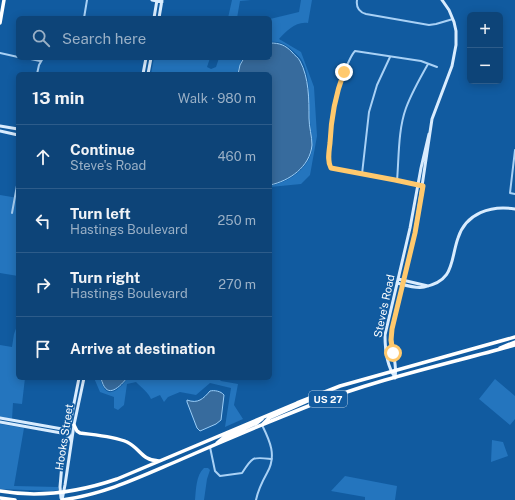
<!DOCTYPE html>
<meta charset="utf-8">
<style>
body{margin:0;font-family:"Public Sans",sans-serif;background:#1b4e80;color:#f1f3f6}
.controls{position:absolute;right:12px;top:12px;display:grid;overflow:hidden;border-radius:6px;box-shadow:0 2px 10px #0003}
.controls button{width:36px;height:36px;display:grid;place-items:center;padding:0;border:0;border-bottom:1px solid #2d5c8a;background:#0d4478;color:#f1f3f6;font:20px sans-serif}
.stop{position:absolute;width:12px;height:12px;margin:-9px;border:3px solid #ffc96d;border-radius:50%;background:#fff}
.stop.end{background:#ffc96d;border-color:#fff;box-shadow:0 1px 4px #0008}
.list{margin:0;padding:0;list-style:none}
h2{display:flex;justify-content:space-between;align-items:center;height:52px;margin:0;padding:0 16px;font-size:17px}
h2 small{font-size:13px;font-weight:400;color:#9ab0c6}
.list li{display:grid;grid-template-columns:26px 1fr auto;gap:12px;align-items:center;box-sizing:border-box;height:64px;padding:0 16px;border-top:1px solid #2d5c8a}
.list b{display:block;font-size:15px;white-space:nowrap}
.list p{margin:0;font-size:13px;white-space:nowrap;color:#9ab0c6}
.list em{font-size:13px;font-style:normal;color:#9ab0c6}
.icon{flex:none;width:22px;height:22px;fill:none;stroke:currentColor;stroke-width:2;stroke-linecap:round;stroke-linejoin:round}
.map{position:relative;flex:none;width:515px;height:500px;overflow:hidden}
.search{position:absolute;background:#0d4478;box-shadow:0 2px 10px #0003;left:16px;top:16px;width:256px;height:44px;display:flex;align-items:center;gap:10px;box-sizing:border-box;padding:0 14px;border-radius:6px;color:#9ab0c6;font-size:15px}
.panel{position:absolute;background:#0d4478;box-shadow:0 2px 10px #0003;left:16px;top:72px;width:256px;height:308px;border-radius:6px}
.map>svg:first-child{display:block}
.green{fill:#2475be}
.water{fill:#376b9d;stroke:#9bcef8}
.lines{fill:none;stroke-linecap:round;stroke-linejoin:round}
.street{stroke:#a9d1f5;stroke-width:2}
.secondary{stroke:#d9ecfe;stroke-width:3}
.highway{stroke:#fff;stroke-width:3.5}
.route{stroke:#ffc96d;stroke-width:5}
.labels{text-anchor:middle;stroke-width:3.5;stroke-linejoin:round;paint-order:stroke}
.shield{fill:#115ba0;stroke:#b8cee2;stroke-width:1}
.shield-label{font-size:10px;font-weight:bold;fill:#fff}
.street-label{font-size:11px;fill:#fff;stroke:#115ba0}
</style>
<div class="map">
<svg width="515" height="500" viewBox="0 0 515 500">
<rect width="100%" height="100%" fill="#115ba0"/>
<path class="green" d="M232 0H251L240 1 237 18H228Z
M301 0H312L308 23C296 21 286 31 279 39L301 52 314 87 317 136 310 175 301 184 270 187V186C286 182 301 174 309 159 315 147 311 135 310 122 308 102 312 77 301 59 299 56 295 53 292 50 285 44 280 41 270 42V19L299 12Z
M154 58H210L207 67 211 69 216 67 219 58H242L237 74H151Z
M0 195 18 198V276L0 273Z
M18 323V378H25L22 404 13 403 12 419 0 417V345L12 347 14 334Z
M94 378H100C106 402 118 391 128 378H218L221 381 238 384 234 405 243 419 225 427 231 388 210 383 196 395 180 392 168 397 164 402 160 395 151 399C148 392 142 388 136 382L127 384 124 405 118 410 114 408V397L100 392Z
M495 379 515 396V419L510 425 479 399Z
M0 424 24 428 14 486 58 487V490L52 491 0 489Z
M492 440 503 442 508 456 491 462Z
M204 468H208L210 470 207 479 204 500H195C196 490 196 475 204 468Z
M345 476 397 486 395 500H365V497L331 491Z"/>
<path class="water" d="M270 43C280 43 285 45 292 52 294 55 298 57 300 61 309 78 309 99 309 118 309 127 312 136 312 145 310 167 289 181 270 185V74H238L240 65 244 58H270Z
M101 378H127C117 390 106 399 101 378Z
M210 391C214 390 221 391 224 395L221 420 216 424 200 431 197 428 187 402V400C198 404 203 399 210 391Z"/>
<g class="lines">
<path class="street" d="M357 0C356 7 359 12 366 14L429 25 436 24 453 19
M84 18 87 0
M0 53 18 57
M26 58 40 61
M37 74 39 65 43 58
M515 150 510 193 515 194
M362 174 369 112 377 85 390 57
M397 181C399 157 398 130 406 108 412 92 420 78 428 64
M417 185 395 180 331 168 328 161C330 128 332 96 346 67 349 62 351 55 355 51L421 61 437 67
M12 213 18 180
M210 447 215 471 220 476 242 473C253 456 252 457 272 459
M256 500C258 490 262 482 267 473 277 456 270 441 262 425"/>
<path class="secondary" d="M152 0 162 2
M154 18 157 0
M159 18 162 0
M143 74 146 58
M148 74 151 58
M0 126 18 129
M0 131 18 135
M398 279 428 286
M397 283C405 285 416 289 424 287 455 281 450 261 458 238 466 213 491 205 515 209
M395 377C386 365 385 349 385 335L410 228 421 168 429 134
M395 378C398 362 389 346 392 329L415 233 432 119 452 66 456 45V31L454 22 449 10 442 0
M0 418 68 430 71 441
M0 422 67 434
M61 498 60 487 62 464 79 378
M62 500 65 485 74 425 84 378"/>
<path class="highway" d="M0 23 4 0
M500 348 515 342
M263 424 269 418 310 400
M74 425 77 431 80 433C95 435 113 436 127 442 141 449 141 460 159 461
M217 443 223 438 257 423 262 419
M0 491C40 498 79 492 117 479L297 403 340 386 515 337
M0 498 15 500
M62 500C106 494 142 476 182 459 225 440 268 422 311 405 377 379 447 364 515 345"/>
</g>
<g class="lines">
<path class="route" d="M344 72C335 96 331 118 330 143 329 152 327 161 331 168L395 180 423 186 415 233 392 329 391 340 393 353"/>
</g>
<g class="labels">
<rect class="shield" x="309" y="391" width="38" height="16" rx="3"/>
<g class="shield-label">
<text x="328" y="403">US 27</text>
</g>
<g class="street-label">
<text transform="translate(384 306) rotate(-78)" y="4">Steve's Road</text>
<text transform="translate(64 437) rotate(-81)" y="4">Hooks Street</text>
</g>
</g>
</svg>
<div class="controls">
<button>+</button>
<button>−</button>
</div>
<div class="stop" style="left:393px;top:353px"></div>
<div class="stop end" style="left:344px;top:72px"></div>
<div class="search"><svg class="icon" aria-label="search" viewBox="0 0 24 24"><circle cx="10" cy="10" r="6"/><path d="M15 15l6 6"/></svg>Search here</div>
<section class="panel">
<h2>13 min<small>Walk · 980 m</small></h2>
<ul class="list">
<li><svg class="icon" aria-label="ahead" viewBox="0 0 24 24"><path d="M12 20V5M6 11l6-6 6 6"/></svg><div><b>Continue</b><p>Steve's Road</p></div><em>460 m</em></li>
<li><svg class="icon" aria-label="left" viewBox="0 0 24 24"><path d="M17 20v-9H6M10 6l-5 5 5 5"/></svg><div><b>Turn left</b><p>Hastings Boulevard</p></div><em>250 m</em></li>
<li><svg class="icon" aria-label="right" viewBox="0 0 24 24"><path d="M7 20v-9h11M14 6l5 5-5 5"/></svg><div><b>Turn right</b><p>Hastings Boulevard</p></div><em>270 m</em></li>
<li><svg class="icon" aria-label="arrive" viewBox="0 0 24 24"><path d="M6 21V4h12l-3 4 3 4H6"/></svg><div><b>Arrive at destination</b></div></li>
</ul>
</section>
</div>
